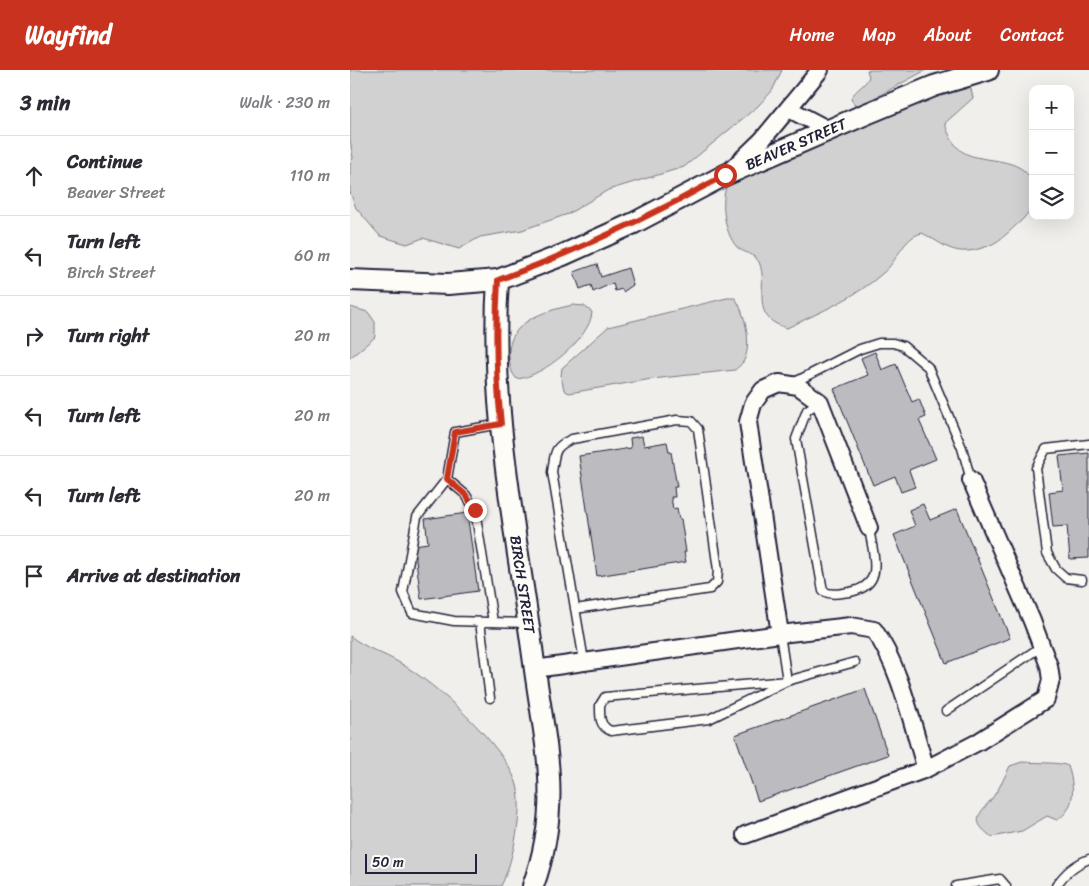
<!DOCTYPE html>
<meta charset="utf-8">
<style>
body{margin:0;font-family:Sriracha,sans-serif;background:#f7f7f7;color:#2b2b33}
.controls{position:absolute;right:15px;top:15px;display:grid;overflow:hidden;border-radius:10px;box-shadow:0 5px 20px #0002}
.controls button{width:45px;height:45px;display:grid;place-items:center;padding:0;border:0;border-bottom:1px solid #e1e1e2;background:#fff;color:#2b2b33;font:25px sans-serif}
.scale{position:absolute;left:15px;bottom:12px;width:112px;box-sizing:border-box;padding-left:5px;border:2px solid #22223b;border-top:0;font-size:14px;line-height:18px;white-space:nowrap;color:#22223b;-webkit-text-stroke:4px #fdfcf7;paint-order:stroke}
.stop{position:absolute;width:15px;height:15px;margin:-11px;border:4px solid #c8321e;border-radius:50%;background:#fff}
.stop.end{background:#c8321e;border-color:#fff;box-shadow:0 1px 5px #0008}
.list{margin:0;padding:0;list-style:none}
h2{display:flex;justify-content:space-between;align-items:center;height:65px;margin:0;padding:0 20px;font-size:21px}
h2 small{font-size:16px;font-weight:400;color:#7c7c81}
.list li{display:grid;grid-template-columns:32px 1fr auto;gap:15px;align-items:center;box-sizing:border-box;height:80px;padding:0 20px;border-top:1px solid #e1e1e2}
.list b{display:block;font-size:19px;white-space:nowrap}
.list p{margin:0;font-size:16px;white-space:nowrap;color:#7c7c81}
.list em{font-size:16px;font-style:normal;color:#7c7c81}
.icon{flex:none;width:28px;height:28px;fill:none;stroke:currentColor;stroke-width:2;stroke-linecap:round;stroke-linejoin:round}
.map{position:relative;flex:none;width:739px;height:816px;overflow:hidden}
header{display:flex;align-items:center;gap:30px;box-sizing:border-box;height:70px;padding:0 25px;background:#c8321e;color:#fff}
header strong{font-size:24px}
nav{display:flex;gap:28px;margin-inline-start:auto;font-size:18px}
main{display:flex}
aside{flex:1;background:#fff}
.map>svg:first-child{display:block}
.green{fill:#d2d1d1;stroke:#7a7a86}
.building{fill:#bcbcc0;stroke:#22223b}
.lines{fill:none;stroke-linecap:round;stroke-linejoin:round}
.service-casing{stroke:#22223b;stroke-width:11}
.minor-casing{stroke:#22223b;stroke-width:20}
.tertiary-casing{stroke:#22223b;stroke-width:24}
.service{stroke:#fdfcf7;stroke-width:8}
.minor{stroke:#fdfcf7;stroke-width:16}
.tertiary{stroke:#fdfcf7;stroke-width:20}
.route{stroke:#c8321e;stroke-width:6}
.labels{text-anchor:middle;stroke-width:4.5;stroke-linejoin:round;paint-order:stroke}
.street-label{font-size:15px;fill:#22223b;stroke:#fdfcf7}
</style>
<header>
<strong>Wayfind</strong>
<nav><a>Home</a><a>Map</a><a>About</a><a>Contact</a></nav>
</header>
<main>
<aside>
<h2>3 min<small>Walk · 230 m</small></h2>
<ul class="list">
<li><svg class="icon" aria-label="ahead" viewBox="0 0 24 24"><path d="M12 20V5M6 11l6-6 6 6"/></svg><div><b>Continue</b><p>Beaver Street</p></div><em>110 m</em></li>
<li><svg class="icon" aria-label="left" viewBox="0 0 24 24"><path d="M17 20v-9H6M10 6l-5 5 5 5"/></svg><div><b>Turn left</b><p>Birch Street</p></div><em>60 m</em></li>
<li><svg class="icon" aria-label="right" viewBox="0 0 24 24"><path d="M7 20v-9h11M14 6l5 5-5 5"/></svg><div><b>Turn right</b></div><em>20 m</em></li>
<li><svg class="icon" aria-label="left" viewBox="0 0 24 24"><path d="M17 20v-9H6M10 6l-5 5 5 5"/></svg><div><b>Turn left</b></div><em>20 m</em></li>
<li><svg class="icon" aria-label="left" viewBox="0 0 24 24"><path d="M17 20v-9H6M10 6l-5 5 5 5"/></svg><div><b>Turn left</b></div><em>20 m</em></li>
<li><svg class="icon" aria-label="arrive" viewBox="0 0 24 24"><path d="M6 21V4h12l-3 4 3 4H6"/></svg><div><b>Arrive at destination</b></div></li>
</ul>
</aside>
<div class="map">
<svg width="739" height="816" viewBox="0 0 739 816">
<rect width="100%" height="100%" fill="#f0efec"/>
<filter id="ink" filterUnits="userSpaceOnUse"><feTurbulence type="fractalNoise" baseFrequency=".02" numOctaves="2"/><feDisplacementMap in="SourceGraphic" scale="10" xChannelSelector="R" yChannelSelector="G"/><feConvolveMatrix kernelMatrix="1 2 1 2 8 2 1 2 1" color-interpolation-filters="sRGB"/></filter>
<g filter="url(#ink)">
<path class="green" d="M0 0H432L422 21 408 36 334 97 258 120 218 144 172 160 130 167 109 179 73 168 57 174 30 166 6 138 0 122V95L3 88 0 69Z
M517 0H576L506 38 501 28C506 19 515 16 519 7Z
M619 11 623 28 595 53C598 64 603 75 613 82 633 95 682 83 683 122 683 134 680 142 672 150 659 161 649 174 632 178 603 187 596 175 572 163 552 168 548 191 533 203 505 228 470 242 437 258 397 247 420 217 409 192 405 184 393 183 387 177 373 162 369 125 380 108Z
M377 228H385C395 242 403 277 393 292 391 295 387 298 385 300L302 309 219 323 214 320 211 306 212 298 258 257Z
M223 235 234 236 242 242C241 268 192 307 167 309 161 303 160 296 159 288 156 251 195 241 223 235Z
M0 237 18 242 25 252V267L0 288Z
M0 566C17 579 33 583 50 593 86 614 152 673 166 712 175 737 163 792 151 816H0Z
M672 692C683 693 711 692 718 696 724 714 727 738 707 750L697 746 672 761 642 767C618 750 630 744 643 727 650 718 655 706 660 696Z"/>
<path class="building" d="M247 194 251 207 278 198 283 215 273 222 272 219 265 221 263 213 243 222 241 215 230 219 224 202Z
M525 282 532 300 546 294 562 332 569 329 576 347 569 350 586 389 559 400 565 417 551 422 545 406 523 415 484 319 518 305 511 288Z
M292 366 294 376 317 372 319 382H321L327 417H324L325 427H321L323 439 327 438 329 449H331L336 482H334L336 492 247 506 229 386 281 378 280 368Z
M739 383V488L720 489 717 456 703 457 699 422 713 420 709 386Z
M573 434 580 450 607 439 660 568 596 593 544 465 565 456 559 440Z
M117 443 128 521 71 529 64 475 78 473 75 449Z
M515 619 538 685 408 731 385 665Z"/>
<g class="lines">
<g class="service-casing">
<path id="service" d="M443 313 510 279 529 273H543L553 276 578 297 612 378 621 410
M470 332 457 340 446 369 473 521C482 526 490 523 500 522 536 515 523 486 519 458
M150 354 105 362 97 409 67 447 53 522 62 543 104 551 177 553
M97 409 116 425 125 440 143 552
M732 510 716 508 706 499 697 483 686 398 696 379 739 374
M225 539 360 519 367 512 368 500 348 359 341 351 327 350 222 369C203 377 205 383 202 402L234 591
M130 552 140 628
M430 564 437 611 255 627 250 635C250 647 249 656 261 661L359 649 437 611 505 592
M596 641 692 576
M606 816 650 809 656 816
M706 816C715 803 724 795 739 789"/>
</g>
<g class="minor-casing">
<path id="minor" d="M439 39 479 60
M382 99 412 70 470 0
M519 458 470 332 448 316 429 313 413 320 403 334 398 352 430 564 501 556 524 560C551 598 562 655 576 699
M185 599 430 564
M395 765 576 699 628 672 696 629 701 610 699 596 682 551 621 410"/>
</g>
<g class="tertiary-casing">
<g id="tertiary">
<path id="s1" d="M0 210 98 214 148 210 213 185 284 153 375 105 516 44 584 16 638 0"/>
<path id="s2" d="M148 210C139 339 167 465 184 593 195 676 213 732 183 816"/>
</g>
</g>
<use href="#service" class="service"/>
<use href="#minor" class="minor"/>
<use href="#tertiary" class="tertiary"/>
</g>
</g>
<g class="lines" filter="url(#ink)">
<path class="route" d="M125 440 116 425 97 409 105 362 151 354C146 306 145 259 148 210 227 181 302 146 375 105"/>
</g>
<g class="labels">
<g class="street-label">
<text dy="5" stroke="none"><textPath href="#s1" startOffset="476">BEAVER STREET</textPath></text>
<text dy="5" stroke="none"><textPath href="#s2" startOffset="306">BIRCH STREET</textPath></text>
</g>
</g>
</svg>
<div class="controls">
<button>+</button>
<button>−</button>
<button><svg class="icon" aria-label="layers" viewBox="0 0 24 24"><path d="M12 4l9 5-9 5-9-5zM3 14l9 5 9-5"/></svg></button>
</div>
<div class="scale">50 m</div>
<div class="stop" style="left:375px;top:105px"></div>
<div class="stop end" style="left:125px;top:440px"></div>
</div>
</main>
